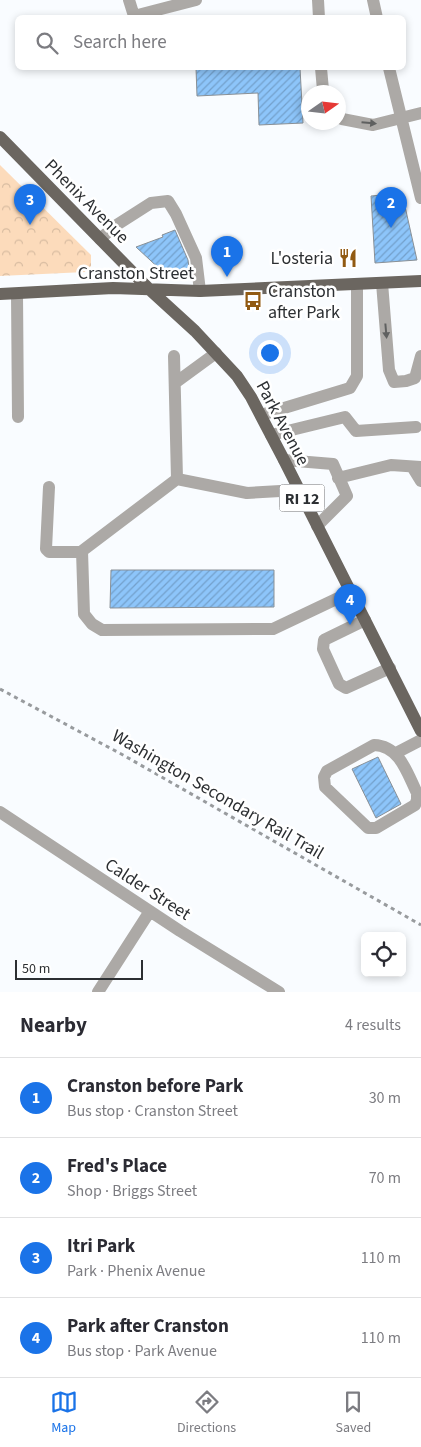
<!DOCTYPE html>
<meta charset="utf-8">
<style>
body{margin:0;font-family:"Source Sans 3",sans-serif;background:#f2f2f3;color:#2b2b33}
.controls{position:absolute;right:15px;bottom:15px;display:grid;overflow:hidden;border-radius:8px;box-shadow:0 2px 8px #0003}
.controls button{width:45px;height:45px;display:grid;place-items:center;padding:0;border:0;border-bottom:1px solid #e1e1e2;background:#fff;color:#2b2b33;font:25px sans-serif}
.compass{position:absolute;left:301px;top:85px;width:45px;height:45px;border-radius:50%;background:#fff;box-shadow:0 2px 8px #0003;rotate:76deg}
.scale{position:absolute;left:15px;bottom:12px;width:128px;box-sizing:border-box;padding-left:5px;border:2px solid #2c2f32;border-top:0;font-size:14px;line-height:18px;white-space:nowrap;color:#2c2f32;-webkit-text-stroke:4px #fff;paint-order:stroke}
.you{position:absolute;left:269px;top:352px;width:18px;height:18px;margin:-12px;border:4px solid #fff;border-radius:50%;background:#1a73e8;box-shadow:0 0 0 8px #1a73e833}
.badge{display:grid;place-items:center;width:32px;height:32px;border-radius:50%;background:#1a73e8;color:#fff;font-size:16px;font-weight:700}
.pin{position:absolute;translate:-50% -41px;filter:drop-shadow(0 1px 2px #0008)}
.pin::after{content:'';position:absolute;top:26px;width:18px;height:15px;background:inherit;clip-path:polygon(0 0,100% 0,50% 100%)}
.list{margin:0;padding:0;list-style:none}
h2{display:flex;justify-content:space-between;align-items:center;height:65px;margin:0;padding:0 20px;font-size:21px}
h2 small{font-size:16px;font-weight:400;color:#7c7c81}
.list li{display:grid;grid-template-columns:32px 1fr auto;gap:15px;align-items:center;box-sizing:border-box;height:80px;padding:0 20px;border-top:1px solid #e1e1e2}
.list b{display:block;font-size:19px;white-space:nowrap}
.list p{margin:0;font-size:16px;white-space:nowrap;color:#7c7c81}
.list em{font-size:16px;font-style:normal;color:#7c7c81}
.icon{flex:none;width:28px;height:28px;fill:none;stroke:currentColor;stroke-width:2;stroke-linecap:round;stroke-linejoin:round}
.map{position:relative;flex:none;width:421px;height:992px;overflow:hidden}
.search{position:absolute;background:#fff;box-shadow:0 2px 8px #0003;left:15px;right:15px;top:15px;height:55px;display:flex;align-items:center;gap:12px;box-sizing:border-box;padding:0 18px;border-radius:8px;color:#7c7c81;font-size:19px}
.sheet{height:385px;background:#fff}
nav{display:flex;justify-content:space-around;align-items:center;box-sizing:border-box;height:70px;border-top:1px solid #e1e1e2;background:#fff;font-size:14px;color:#7c7c81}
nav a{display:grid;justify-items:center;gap:2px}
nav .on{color:#1a73e8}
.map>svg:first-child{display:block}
.park{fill:url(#park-crowns)}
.building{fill:url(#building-hatch);stroke:#899096}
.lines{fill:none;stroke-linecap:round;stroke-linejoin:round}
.path{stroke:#989b9e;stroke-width:3;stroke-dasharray:4 4;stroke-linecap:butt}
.minor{stroke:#aca9a6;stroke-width:12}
.major{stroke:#6b6660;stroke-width:12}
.oneway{fill:#5f6060}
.labels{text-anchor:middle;stroke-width:5;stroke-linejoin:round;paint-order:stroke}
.shield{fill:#fff;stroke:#6b6d70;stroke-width:1}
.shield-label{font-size:16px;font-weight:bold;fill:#2c2f32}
.street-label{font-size:18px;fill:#2c2f32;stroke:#fff}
.poi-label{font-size:18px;fill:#2c2f32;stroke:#fff;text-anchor:end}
</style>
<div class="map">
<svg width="421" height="992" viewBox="0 0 421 992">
<defs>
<pattern id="park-crowns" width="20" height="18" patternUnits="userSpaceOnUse" patternTransform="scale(1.25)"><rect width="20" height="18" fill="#fcdbbb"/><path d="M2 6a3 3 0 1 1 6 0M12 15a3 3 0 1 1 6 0" fill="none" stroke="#d8bca1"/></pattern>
<pattern id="building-hatch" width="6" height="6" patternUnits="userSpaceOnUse" patternTransform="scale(1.25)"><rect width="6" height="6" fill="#8dc5fa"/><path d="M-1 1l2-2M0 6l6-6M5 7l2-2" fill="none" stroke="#73a0cb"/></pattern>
</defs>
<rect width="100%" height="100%" fill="#f9fcff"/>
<path class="park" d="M0 165 91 255V266L85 272 0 276Z"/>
<path class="building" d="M196 68H300L303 123 259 125 258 93 197 96Z
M402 193 417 260 375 263 371 196Z
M175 230 188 260 190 274 164 273 136 247 163 237 162 235Z
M111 570H274V607L110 608Z
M378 757 401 804 376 818 352 769Z"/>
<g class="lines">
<path class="path" d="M0 689 123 755 421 925"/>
<path class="minor" d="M129 0 134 16 196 0
M318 0 319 18
M373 0 377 18
M321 68 323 90 325 92
M389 68 421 198
M338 114 342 119 373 125 421 113
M100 239 115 226 151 203 168 201 176 214 196 258 200 291
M382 283 389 370 394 382 406 381 415 378 421 356
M17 294 18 417
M174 356 177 479
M175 383 216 353
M261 415 350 388 357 376V284
M271 435 345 417 356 431 416 427
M284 460 333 464 347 496 317 526
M413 468 421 481
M338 478 391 465 421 467
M49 487 46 549 49 552H82
M298 490 247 493 177 479 82 551 84 614 92 624 102 630 273 629 351 592
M365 620 324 640 323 649 339 684 346 688 390 668
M374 745C400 746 407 773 417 793V800L415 805 376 828H368L325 787 324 777 327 771Z
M396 753 421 740
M0 812 180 931 279 992
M98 992 150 911"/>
<path class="major" d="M0 137 149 289 195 331 237 376 251 397 284 460 421 731
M0 294 113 288 200 291 421 281"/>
</g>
<defs><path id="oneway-solid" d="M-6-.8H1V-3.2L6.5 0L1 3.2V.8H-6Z" transform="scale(1.25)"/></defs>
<g class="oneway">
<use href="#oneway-solid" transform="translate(369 123) rotate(5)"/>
<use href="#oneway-solid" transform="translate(386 331) rotate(85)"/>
</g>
<defs>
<g id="restaurant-bare" transform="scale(1.5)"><path d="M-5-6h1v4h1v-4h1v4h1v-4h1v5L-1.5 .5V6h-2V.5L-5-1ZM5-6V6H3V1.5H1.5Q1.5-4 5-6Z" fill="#915a12" stroke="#fff" stroke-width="2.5" paint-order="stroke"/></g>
<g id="bus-bare" transform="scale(1.5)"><path d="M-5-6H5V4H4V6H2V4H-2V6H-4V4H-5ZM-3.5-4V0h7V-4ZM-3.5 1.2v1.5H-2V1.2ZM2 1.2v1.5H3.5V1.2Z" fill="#915a12" stroke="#fff" stroke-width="2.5" paint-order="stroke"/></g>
</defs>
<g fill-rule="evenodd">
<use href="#restaurant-bare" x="348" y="258"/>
<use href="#bus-bare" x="253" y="301"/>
</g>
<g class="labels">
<rect class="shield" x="279.5" y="484.5" width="45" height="27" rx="4"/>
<g class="shield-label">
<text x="302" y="504">RI 12</text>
</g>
<g class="street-label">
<text transform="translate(87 201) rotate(45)" y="6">Phenix Avenue</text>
<text x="136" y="279">Cranston Street</text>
<text transform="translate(283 423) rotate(62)" y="6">Park Avenue</text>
<text transform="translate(218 794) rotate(30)" y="6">Washington Secondary Rail Trail</text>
<text transform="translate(148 889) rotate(33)" y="6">Calder Street</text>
</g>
<g class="poi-label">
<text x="333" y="264">L'osteria</text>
<text x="268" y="297" text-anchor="start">Cranston<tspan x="268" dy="21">after Park</tspan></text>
</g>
</g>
</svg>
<div class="controls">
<button><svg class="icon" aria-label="locate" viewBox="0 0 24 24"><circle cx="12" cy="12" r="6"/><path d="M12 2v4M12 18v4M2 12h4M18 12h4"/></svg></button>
</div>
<svg class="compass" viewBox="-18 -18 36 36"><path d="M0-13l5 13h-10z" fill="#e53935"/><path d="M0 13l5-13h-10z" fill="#7c7c81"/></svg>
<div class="scale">50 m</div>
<div class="you"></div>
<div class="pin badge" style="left:227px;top:277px">1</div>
<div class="pin badge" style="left:391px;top:228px">2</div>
<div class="pin badge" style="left:30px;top:225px">3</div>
<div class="pin badge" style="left:350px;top:625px">4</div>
<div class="search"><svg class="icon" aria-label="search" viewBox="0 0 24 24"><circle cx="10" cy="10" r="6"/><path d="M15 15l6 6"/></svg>Search here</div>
</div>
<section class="sheet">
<h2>Nearby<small>4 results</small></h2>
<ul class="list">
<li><span class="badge">1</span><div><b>Cranston before Park</b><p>Bus stop · Cranston Street</p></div><em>30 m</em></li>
<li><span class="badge">2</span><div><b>Fred's Place</b><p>Shop · Briggs Street</p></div><em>70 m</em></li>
<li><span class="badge">3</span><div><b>Itri Park</b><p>Park · Phenix Avenue</p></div><em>110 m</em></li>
<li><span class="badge">4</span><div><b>Park after Cranston</b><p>Bus stop · Park Avenue</p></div><em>110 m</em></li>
</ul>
</section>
<nav>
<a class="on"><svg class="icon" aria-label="map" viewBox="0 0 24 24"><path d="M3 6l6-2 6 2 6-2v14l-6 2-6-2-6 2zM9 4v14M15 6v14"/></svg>Map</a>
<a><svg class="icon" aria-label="directions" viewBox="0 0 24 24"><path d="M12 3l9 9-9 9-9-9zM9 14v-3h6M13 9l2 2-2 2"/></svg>Directions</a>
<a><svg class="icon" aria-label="saved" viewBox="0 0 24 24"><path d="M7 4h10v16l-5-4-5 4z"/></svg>Saved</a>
</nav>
